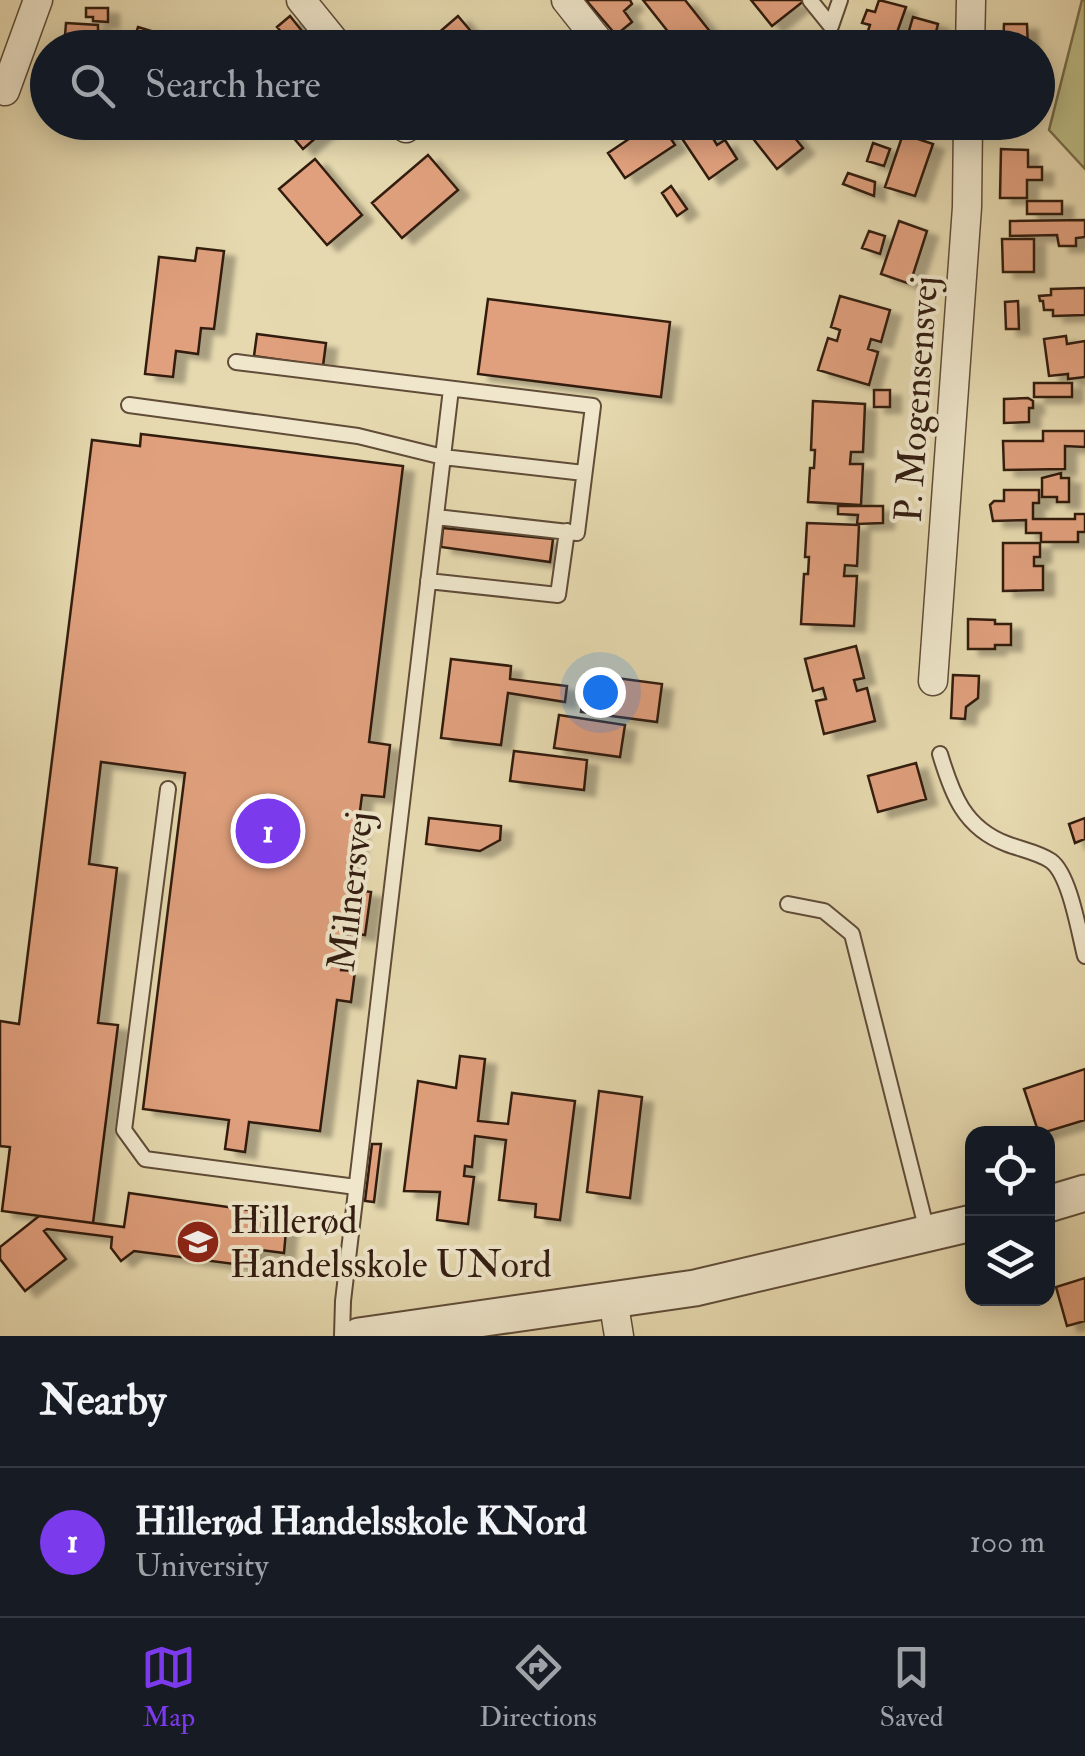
<!DOCTYPE html>
<meta charset="utf-8">
<style>
body{margin:0;font-family:"IM FELL Double Pica",serif;background:#20242c;color:#f1f3f6}
.controls{position:absolute;right:30px;bottom:30px;display:grid;overflow:hidden;border-radius:20px;box-shadow:0 5px 25px #0003}
.controls button{width:90px;height:90px;display:grid;place-items:center;padding:0;border:0;border-bottom:2px solid #363941;background:#171b24;color:#f1f3f6;font:50px sans-serif}
.you{position:absolute;left:600px;top:692px;width:35px;height:35px;margin:-25px;border:8px solid #fff;border-radius:50%;background:#1a73e8;box-shadow:0 0 0 15px #1a73e833}
.badge{display:grid;place-items:center;width:65px;height:65px;border-radius:50%;background:#7c3aed;color:#fff;font-size:32px;font-weight:700}
.pin{position:absolute;translate:-50% -50%;border:5px solid #fff;box-shadow:0 2px 10px #0006}
.list{margin:0;padding:0;list-style:none}
h2{display:flex;justify-content:space-between;align-items:center;height:130px;margin:0;padding:0 40px;font-size:42px}
h2 small{font-size:32px;font-weight:400;color:#9ea1a6}
.list li{display:grid;grid-template-columns:65px 1fr auto;gap:30px;align-items:center;box-sizing:border-box;height:150px;padding:0 40px;border-top:2px solid #363941}
.list b{display:block;font-size:38px;white-space:nowrap}
.list p{margin:0;font-size:32px;white-space:nowrap;color:#9ea1a6}
.list em{font-size:32px;font-style:normal;color:#9ea1a6}
.icon{flex:none;width:55px;height:55px;fill:none;stroke:currentColor;stroke-width:2;stroke-linecap:round;stroke-linejoin:round}
.map{position:relative;flex:none;width:1085px;height:1336px;overflow:hidden}
.search{position:absolute;background:#171b24;box-shadow:0 5px 25px #0003;left:30px;right:30px;top:30px;height:110px;display:flex;align-items:center;gap:25px;box-sizing:border-box;padding:0 35px;border-radius:55px;color:#9ea1a6;font-size:38px}
.sheet{height:280px;background:#171b24}
nav{display:flex;justify-content:space-around;align-items:center;box-sizing:border-box;height:140px;border-top:2px solid #363941;background:#171b24;font-size:28px;color:#9ea1a6}
nav a{display:grid;justify-items:center;gap:5px}
nav .on{color:#7c3aed}
.map>svg:first-child{display:block}
.green{fill:#bcbd86;stroke:#786d4c;stroke-width:2.5}
.building{fill:#e0a07d;stroke:#331d11;stroke-width:2.5;filter:url(#shadow)}
.lines{fill:none;stroke-linecap:round;stroke-linejoin:round}
.service-casing{stroke:#604c38;stroke-width:18}
.minor-casing{stroke:#604c38;stroke-width:31}
.tertiary-casing{stroke:#604c38;stroke-width:39}
.service{stroke:#efe6cb;stroke-width:14}
.minor{stroke:#efe6cb;stroke-width:28}
.tertiary{stroke:#efe6cb;stroke-width:35}
.labels{text-anchor:middle;stroke-width:8;stroke-linejoin:round;paint-order:stroke}
.street-label{font-size:38px;fill:#331d11;stroke:#efe6cb}
.poi-label{font-size:38px;fill:#331d11;stroke:#efe6cb;text-anchor:start}
</style>
<div class="map">
<svg width="1085" height="1336" viewBox="0 0 1085 1336">
<defs>
<filter id="shadow"><feDropShadow dx="11" dy="6" stdDeviation="2.5" flood-color="#0004"/></filter>
</defs>
<rect width="100%" height="100%" fill="#e6d9af"/>
<filter id="stains"><feTurbulence type="fractalNoise" baseFrequency=".002" numOctaves="4"/><feColorMatrix values="0 0 0 0 .2 0 0 0 0 .09 0 0 0 0 .02 0 0 0 .5 -.17"/></filter>
<radialGradient id="worn" r=".72"><stop offset=".6" stop-color="#630" stop-opacity="0"/><stop offset="1" stop-color="#630" stop-opacity=".3"/></radialGradient>
<path class="green" d="M1082 0H1085V169L1049 130Z"/>
<path class="building" d="M586 0H630L632 4 624 11 632 22 616 35Z
M643 0H685L723 48H681Z
M751 0H805L772 26Z
M879 0 906 7 895 38 888 35 885 43 866 37 870 25 862 23 867 10 875 12Z
M86 8H108V22L93 21V17H86Z
M290 16 302 31 290 42 277 27Z
M458 16 485 48H421Z
M913 17 938 24 932 48H904Z
M66 23 98 25V33L108 34 107 48H64Z
M1004 24H1027L1028 48H1003Z
M138 27 203 47 131 48Z
M280 122H334L303 149Z
M654 122H660L675 145 625 178 608 153Z
M696 122H703L717 145 725 140 737 159 709 179 679 134Z
M740 122H782L803 148 777 169Z
M903 134 933 144 915 196 885 187Z
M873 143 890 149 884 166 867 161Z
M1001 149 1028 150V167H1042V180H1027V198H1000Z
M428 155 458 190 402 238 372 203Z
M315 159 362 215 327 245 279 189Z
M848 173 875 182 874 196 843 184Z
M671 186 687 209 677 216 662 193Z
M1027 201H1062V214H1027Z
M1085 220V237L1076 238V246H1059L1057 235 1010 236V221Z
M899 221 927 231 910 284 881 274Z
M869 231 885 236 880 254 862 248Z
M1002 239H1034V272H1003Z
M197 248 224 251 214 329 201 328 198 354 176 351 173 377 145 374 159 257 195 261Z
M1085 288V315L1053 316V310H1044L1043 301H1040L1039 296 1051 295V289Z
M840 296 890 310 881 342 871 339 868 349 878 352 869 385 818 370 828 338 837 341 840 330 831 327Z
M488 299 670 322 661 397 478 374Z
M1018 301 1019 329H1006L1005 302Z
M257 334 326 343 323 366 254 356Z
M1066 336 1067 344 1085 341V377L1068 379V374L1049 376 1044 339Z
M1034 383H1072V397H1034Z
M874 390H890V407H874Z
M1028 398 1033 401V408H1029V422L1004 423V399Z
M813 401 865 404 863 452H851L850 464H863L861 505 808 502 810 468H814L815 450H811Z
M1043 431H1085V447L1065 446V469L1004 470 1003 441H1043Z
M141 434 403 466 369 742 390 745 384 797 362 795 350 889 371 892 365 935 345 932 341 970 355 971 351 1002 337 1000 320 1131 249 1122 245 1152 225 1149 229 1120 143 1109 185 773 101 762 89 864 117 868 98 1023 118 1025 93 1223 2 1211 10 1147 0 1146V1021L19 1024 92 440 140 446Z
M1061 473V478H1069V502H1057V497H1042V478Z
M1004 490H1039V503H1033V519H1075V514H1085V532H1078V542H1041V533H1026V520L993 521 990 505 994 501H1004Z
M838 506H883V523L857 524 858 515 838 514Z
M807 523 859 525 857 566 845 565 844 576H857L854 626 801 624 804 574H808L809 557H805Z
M443 528 553 539 550 562 441 547Z
M1003 543H1040V557H1034V566H1043V590L1003 591Z
M968 619 995 620V624H1011V645H995V649H968Z
M856 646 864 678 854 680 857 691 867 688 875 721 824 734 816 701 826 699 823 688 813 691 805 659Z
M451 659 511 666 510 679 567 686 565 702 508 693 501 745 441 738Z
M586 674 662 684 657 722 581 712Z
M953 675 979 676 978 698 966 707 965 719 951 718Z
M559 715 625 725 620 757 554 748Z
M514 751 587 760 584 790 510 781Z
M916 763 926 799 878 812 868 776Z
M429 818 501 826 500 840 480 851 426 844Z
M1085 818V839L1075 843 1069 824Z
M460 1056 485 1059 478 1121 508 1124 512 1093 575 1101 560 1220 535 1217 536 1204 499 1200 506 1140 475 1136 472 1167 465 1166 464 1176 474 1177 468 1224 437 1220 440 1192 404 1191 418 1081 456 1088Z
M1085 1069V1120L1039 1134 1024 1089Z
M599 1091 642 1097 630 1198 587 1192Z
M372 1144H381L374 1202 365 1201Z
M129 1193 299 1217 286 1231 284 1253 261 1250 242 1265 134 1251 121 1261 111 1248 112 1237 47 1229 44 1231 66 1259 25 1291 0 1259V1247L39 1216 124 1227Z
M1085 1278V1321L1067 1326 1056 1287Z"/>
<g class="lines">
<g class="service-casing">
<path id="service" d="M810 0 831 26 840 0
M236 362 593 406 577 533 436 517
M129 405 358 436 443 457 584 473
M428 581 558 595 567 531
M940 754C952 794 964 828 1007 844 1020 849 1040 853 1051 861 1070 875 1079 933 1085 956
M168 789 124 1130 145 1159 356 1187
M788 904 824 911 852 934 927 1231
M342 1336 343 1301 451 389"/>
</g>
<g class="minor-casing">
<path id="minor" d="M301 0 340 48
M566 0 604 48
M970 48 971 0
M5 91 38 0
M401 122 406 128
M933 681 967 207 968 122
M613 1299 619 1336"/>
</g>
<g class="tertiary-casing">
<path id="tertiary" d="M1048 1204 1085 1193
M359 1336 695 1288 972 1223"/>
</g>
<use href="#service" class="service"/>
<use href="#minor" class="minor"/>
<use href="#tertiary" class="tertiary"/>
</g>
<defs>
<g id="university-disc" transform="scale(2.25)"><circle r="9.5" fill="#8f2418" stroke="#efe6cb"/><path d="M0-5L7-2L0 1L-7-2ZM-4 1L0 2.5L4 1V4Q0 6-4 4Z" fill="#fff"/></g>
</defs>
<g fill-rule="evenodd">
<use href="#university-disc" x="198" y="1242"/>
</g>
<g class="labels">
<g class="street-label">
<text transform="translate(916 399) rotate(-86)" y="13">P. Mogensensvej</text>
<text transform="translate(350 891) rotate(-83)" y="13">Milnersvej</text>
</g>
<g class="poi-label">
<text x="230" y="1233">Hillerød<tspan x="230" dy="44">Handelsskole UNord</tspan></text>
</g>
</g>
<rect width="100%" height="100%" filter="url(#stains)"/>
<rect width="100%" height="100%" fill="url(#worn)"/>
</svg>
<div class="controls">
<button><svg class="icon" aria-label="locate" viewBox="0 0 24 24"><circle cx="12" cy="12" r="6"/><path d="M12 2v4M12 18v4M2 12h4M18 12h4"/></svg></button>
<button><svg class="icon" aria-label="layers" viewBox="0 0 24 24"><path d="M12 4l9 5-9 5-9-5zM3 14l9 5 9-5"/></svg></button>
</div>
<div class="you"></div>
<div class="pin badge" style="left:268px;top:831px">1</div>
<div class="search"><svg class="icon" aria-label="search" viewBox="0 0 24 24"><circle cx="10" cy="10" r="6"/><path d="M15 15l6 6"/></svg>Search here</div>
</div>
<section class="sheet">
<h2>Nearby<small></small></h2>
<ul class="list">
<li><span class="badge">1</span><div><b>Hillerød Handelsskole KNord</b><p>University</p></div><em>100 m</em></li>
</ul>
</section>
<nav>
<a class="on"><svg class="icon" aria-label="map" viewBox="0 0 24 24"><path d="M3 6l6-2 6 2 6-2v14l-6 2-6-2-6 2zM9 4v14M15 6v14"/></svg>Map</a>
<a><svg class="icon" aria-label="directions" viewBox="0 0 24 24"><path d="M12 3l9 9-9 9-9-9zM9 14v-3h6M13 9l2 2-2 2"/></svg>Directions</a>
<a><svg class="icon" aria-label="saved" viewBox="0 0 24 24"><path d="M7 4h10v16l-5-4-5 4z"/></svg>Saved</a>
</nav>
